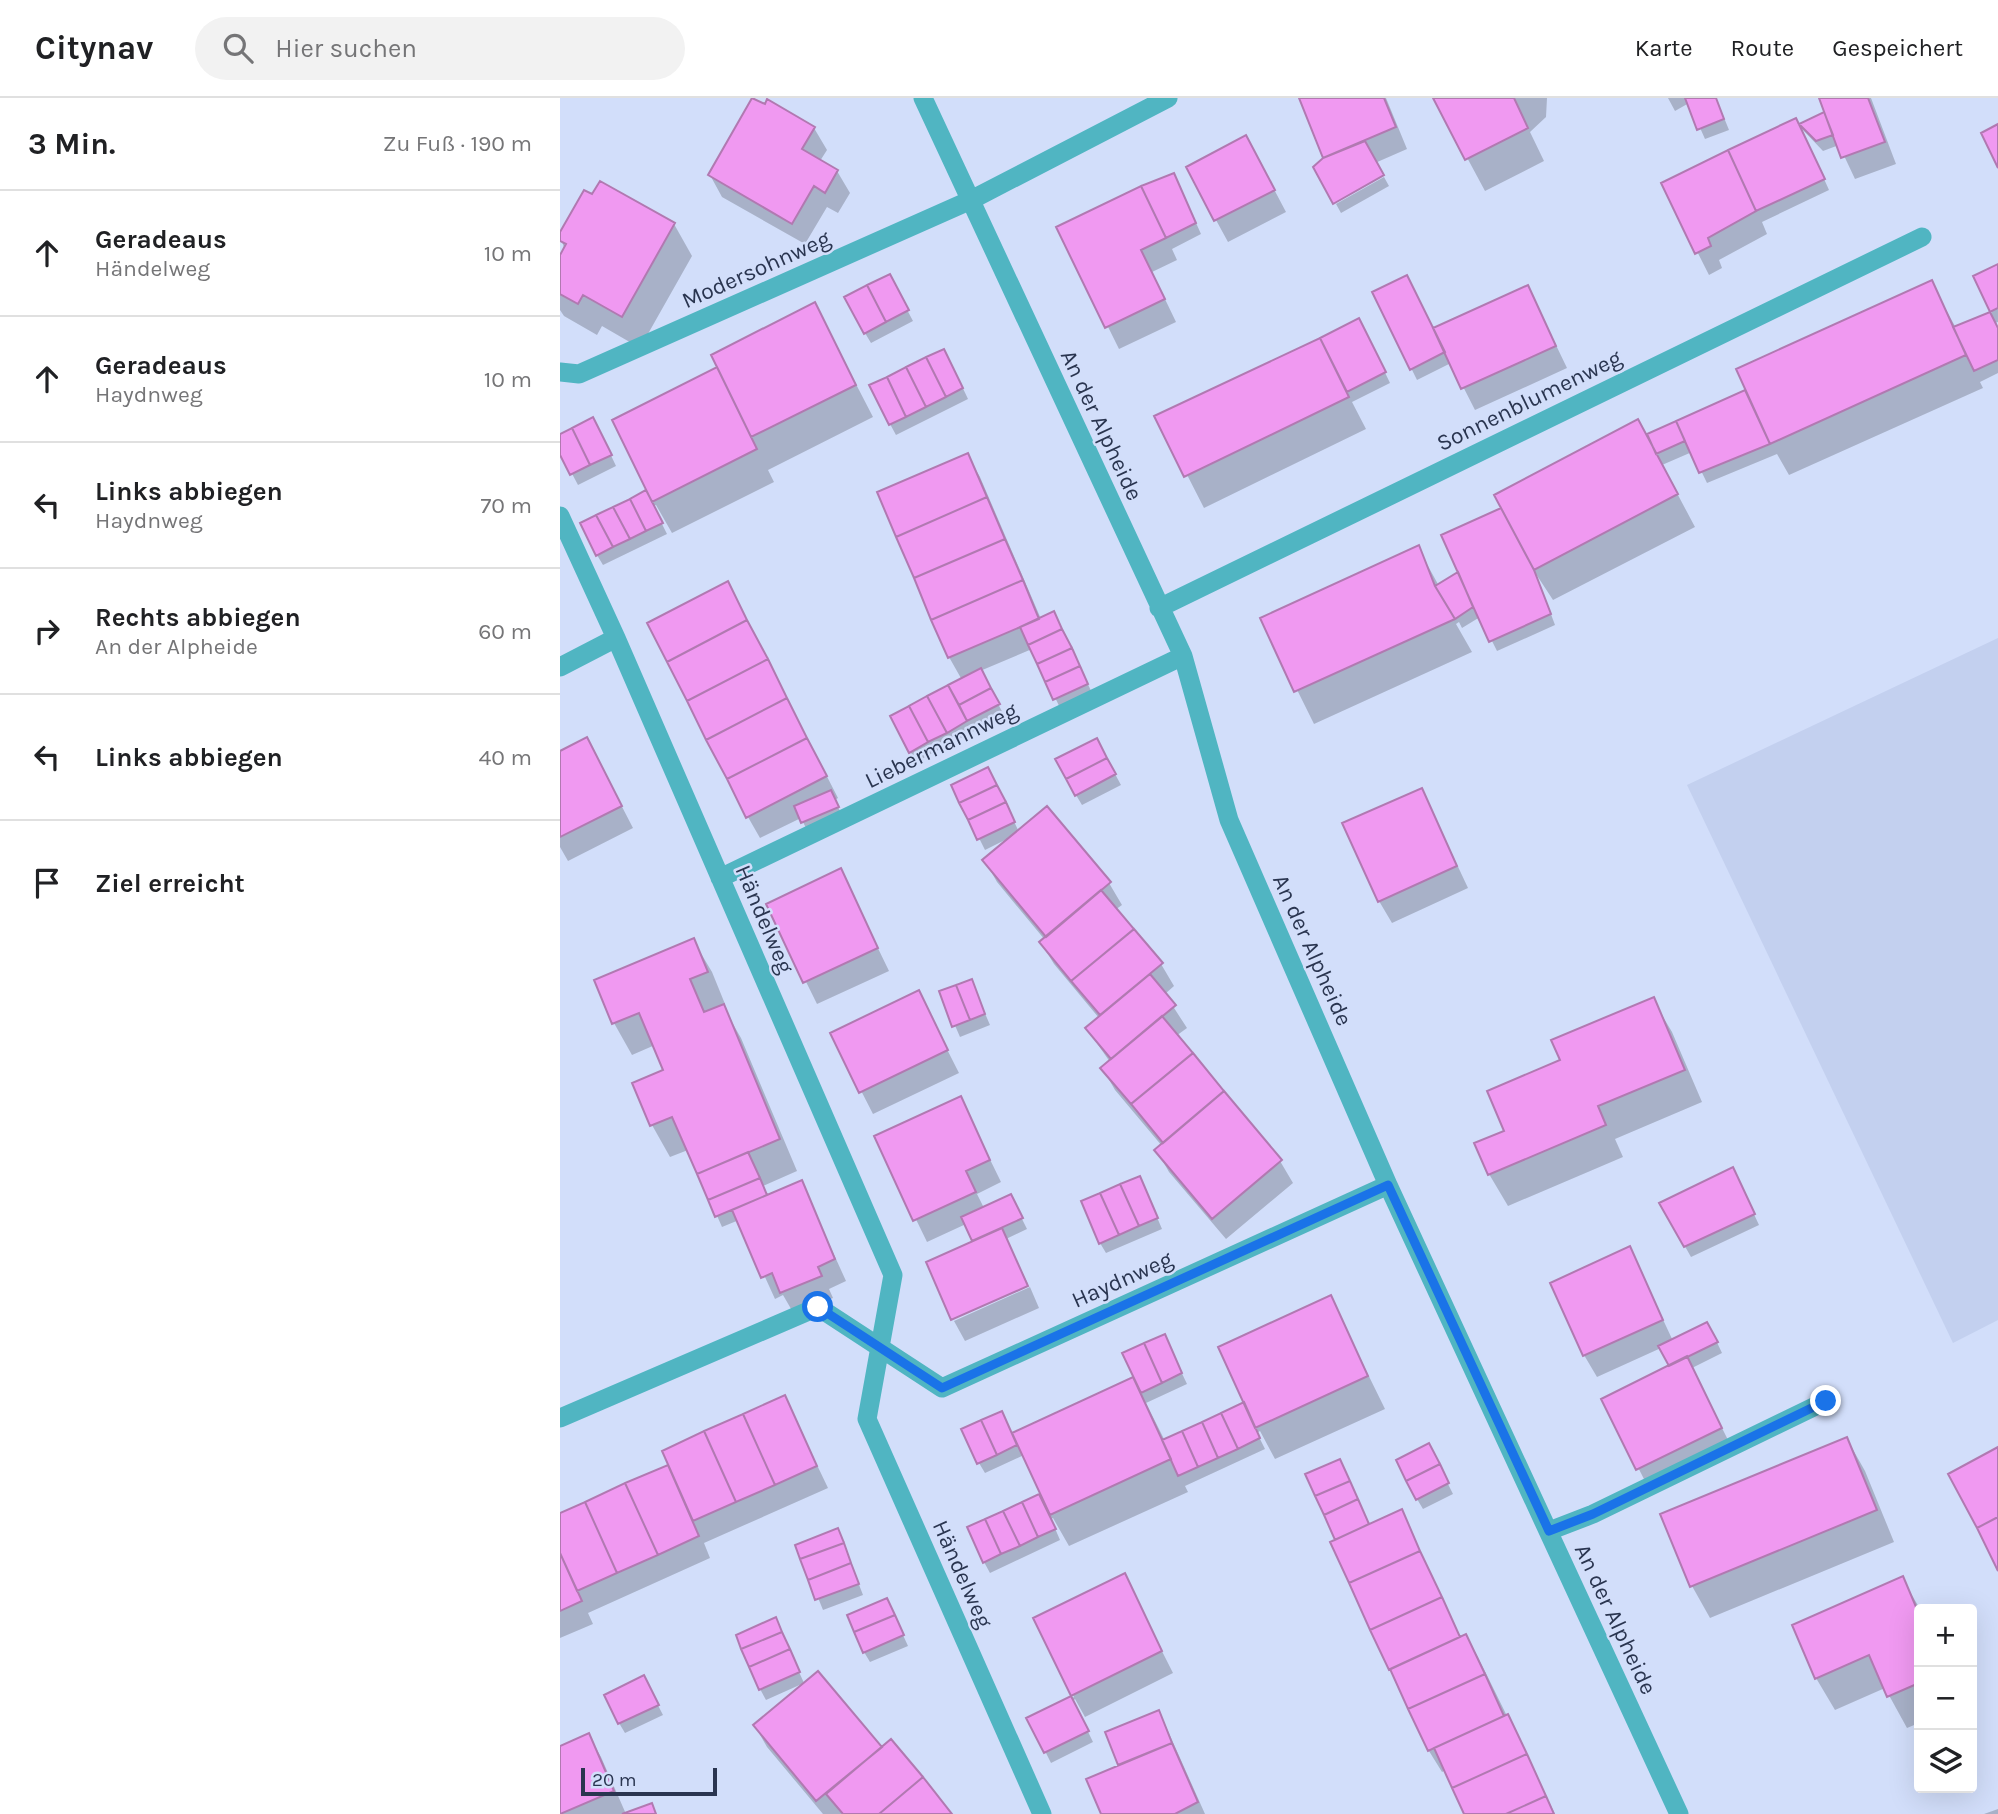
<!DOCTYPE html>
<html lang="de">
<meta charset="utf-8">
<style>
body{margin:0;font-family:Karla,sans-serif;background:#f2f2f2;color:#202124}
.controls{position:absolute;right:21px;bottom:21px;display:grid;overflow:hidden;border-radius:7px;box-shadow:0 7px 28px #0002}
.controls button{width:63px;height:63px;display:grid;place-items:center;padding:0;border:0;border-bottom:2px solid #e0e0e0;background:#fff;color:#202124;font:35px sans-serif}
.scale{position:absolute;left:21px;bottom:18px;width:136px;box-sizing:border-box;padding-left:7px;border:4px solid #2a3550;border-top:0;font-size:19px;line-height:24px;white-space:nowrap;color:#2a3550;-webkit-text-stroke:5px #d2defa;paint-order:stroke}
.stop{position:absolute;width:21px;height:21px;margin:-16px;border:5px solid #1a73e8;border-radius:50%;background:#fff}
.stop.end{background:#1a73e8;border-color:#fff;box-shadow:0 2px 7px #0008}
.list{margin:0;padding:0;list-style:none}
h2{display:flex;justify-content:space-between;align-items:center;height:91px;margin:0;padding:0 28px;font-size:30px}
h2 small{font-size:23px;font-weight:400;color:#757577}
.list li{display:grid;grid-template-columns:46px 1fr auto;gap:21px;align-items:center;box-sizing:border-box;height:126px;padding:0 28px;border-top:2px solid #e0e0e0}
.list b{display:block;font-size:26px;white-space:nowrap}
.list p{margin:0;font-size:23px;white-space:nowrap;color:#757577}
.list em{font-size:23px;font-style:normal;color:#757577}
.icon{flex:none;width:38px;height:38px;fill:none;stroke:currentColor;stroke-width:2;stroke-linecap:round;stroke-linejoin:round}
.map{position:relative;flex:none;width:1438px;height:1716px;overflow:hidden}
header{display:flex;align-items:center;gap:42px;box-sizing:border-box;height:98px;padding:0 35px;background:#fff;border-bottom:2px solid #e0e0e0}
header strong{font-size:33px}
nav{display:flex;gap:38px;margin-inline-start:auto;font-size:24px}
.search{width:490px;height:63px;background:#f2f2f2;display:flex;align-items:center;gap:18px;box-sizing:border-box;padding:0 24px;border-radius:38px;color:#757577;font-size:26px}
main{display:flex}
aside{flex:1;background:#fff}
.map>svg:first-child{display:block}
.built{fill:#c3d0ef}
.shadow{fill:#0003}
.building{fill:#f099f1;stroke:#b179b1;stroke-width:2}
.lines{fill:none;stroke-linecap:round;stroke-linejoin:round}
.service{stroke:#50b5c2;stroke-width:19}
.minor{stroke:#50b5c2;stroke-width:19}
.route{stroke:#1a73e8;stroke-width:9}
.labels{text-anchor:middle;stroke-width:5;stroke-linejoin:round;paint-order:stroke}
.street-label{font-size:23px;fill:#2a3550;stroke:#d2defa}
</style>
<header>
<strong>Citynav</strong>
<div class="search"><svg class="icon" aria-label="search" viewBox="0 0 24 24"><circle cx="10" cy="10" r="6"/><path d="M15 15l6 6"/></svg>Hier suchen</div>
<nav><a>Karte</a><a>Route</a><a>Gespeichert</a></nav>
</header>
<main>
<aside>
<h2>3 Min.<small>Zu Fuß · 190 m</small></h2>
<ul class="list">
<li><svg class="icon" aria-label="ahead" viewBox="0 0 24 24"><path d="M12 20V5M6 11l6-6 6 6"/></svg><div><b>Geradeaus</b><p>Händelweg</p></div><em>10 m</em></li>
<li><svg class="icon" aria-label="ahead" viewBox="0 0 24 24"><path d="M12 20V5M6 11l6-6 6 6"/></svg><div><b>Geradeaus</b><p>Haydnweg</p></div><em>10 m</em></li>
<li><svg class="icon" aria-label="left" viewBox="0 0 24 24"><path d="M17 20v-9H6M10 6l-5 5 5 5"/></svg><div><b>Links abbiegen</b><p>Haydnweg</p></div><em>70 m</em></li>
<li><svg class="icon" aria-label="right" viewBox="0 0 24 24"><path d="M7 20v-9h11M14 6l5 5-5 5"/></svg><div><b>Rechts abbiegen</b><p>An der Alpheide</p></div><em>60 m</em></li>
<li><svg class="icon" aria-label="left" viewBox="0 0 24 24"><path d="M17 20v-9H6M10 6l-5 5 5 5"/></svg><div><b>Links abbiegen</b></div><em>40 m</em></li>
<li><svg class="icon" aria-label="arrive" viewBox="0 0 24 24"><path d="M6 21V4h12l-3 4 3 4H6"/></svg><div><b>Ziel erreicht</b></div></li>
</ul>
</aside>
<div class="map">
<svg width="1438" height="1716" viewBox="0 0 1438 1716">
<rect width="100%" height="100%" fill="#d2defa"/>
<path class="built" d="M1438 540V1222L1393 1245 1127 687Z"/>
<path class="shadow" d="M741 0H826L847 51 815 65 765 61Z
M875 0H987L986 19 970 34 984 63 925 93Z
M1108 0H1156L1169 32 1145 41 1129 5 1115 13Z
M1261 0H1311L1336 66 1295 81 1279 47 1263 53 1241 30 1269 92 1202 124 1207 136 1159 162 1162 170 1149 177 1103 86 1264 16 1268 23Z
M254 30 267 52 260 63 277 73 290 95 278 115 267 109 245 146 162 99 150 77Z
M698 61 726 114 668 144 656 122Z
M824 79 829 88 781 115 776 106Z
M619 87 641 136 612 151 617 162 592 174 616 224 559 251 499 130Z
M114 126 132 158 80 250 42 228 37 237 4 218 0 212V160L5 152 0 138Z
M1438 168V224L1435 225 1438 232V275L1420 284 1423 290 1229 377 1217 356 1147 385 1132 354 1102 367 1135 429 993 502 976 476 995 527 937 553 920 519 902 530 899 524 896 526 912 554 754 626 702 521 858 450 879 488 1094 346 1089 337 1188 293 1371 184 1396 230 1432 215 1416 179Z
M329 178 353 223 311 245 305 235Z
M968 189 1007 270 915 312 891 265 857 282 814 195 873 232Z
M255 207 313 319 208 372 214 384 112 435 96 407 93 408 107 436 43 467 37 457 90 403 159 270Z
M805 233 830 285 792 304 806 331 644 410 597 318 763 241Z
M390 263 408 301 336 337 330 326Z
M39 332 56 368 18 387 0 353V338Z
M407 357 420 379 481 521 499 525 533 597 501 612 472 551 420 573 444 617 356 664 332 619 402 582 389 559Z
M179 507 278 700 275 702 283 720 248 734 241 720 200 740 188 719Z
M27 641 73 730 8 763 0 749V654Z
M542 652 561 687 522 707 516 697Z
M434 681 459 734 549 785 562 807 555 812 601 866 614 888 605 896 627 930 616 938 720 1063 733 1085 666 1141 609 1074 597 1053 602 1048 555 992 543 971 550 964 527 931 539 920 494 866 481 845 485 842 437 784 425 763 451 739 425 752 393 688Z
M862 692 908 790 832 825 819 803Z
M280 772 329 873 257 906 208 807Z
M133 842 152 874 165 906 162 907 181 940 237 1073 203 1088 208 1099 241 1084 286 1183 269 1191 273 1200 234 1216 223 1197 215 1201 179 1122 162 1129 128 1052 110 1059 92 1027 75 986 105 972 95 947 72 957 54 925Z
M411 883 430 927 400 939 381 895Z
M358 894 399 975 313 1016 272 936Z
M1093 902 1112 934 1142 1004 1055 1041 1063 1059 948 1108 929 1076 1002 963Z
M400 1000 441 1084 417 1096 424 1110 456 1109 467 1131 446 1141 468 1186 392 1220 415 1144 406 1126 367 1144 316 1039Z
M1178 1082 1199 1127 1131 1159 1101 1106Z
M585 1091 602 1131 546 1155 540 1145Z
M1070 1151 1113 1243 1153 1236 1162 1255 1132 1270 1173 1352 1090 1393 1044 1302 1111 1269 1101 1250 1037 1279 1024 1257Z
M470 1189 479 1210 405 1243 394 1223Z
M770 1199 825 1311 715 1361 700 1333 697 1335 705 1351 625 1388 628 1394 509 1448 493 1420 491 1421 500 1442 430 1475 424 1464 485 1404 464 1357 425 1375 419 1365 452 1336 572 1281 577 1288 579 1287 608 1246 627 1286 586 1305 605 1343 683 1306Z
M225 1300 268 1390 144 1445 150 1460 28 1515 33 1526 0 1540V1416L110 1368Z
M1287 1341 1305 1373 1334 1444 1150 1520 1132 1488Z
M874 1358 893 1396 863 1411 857 1401Z
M841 1413 901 1540 906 1538 918 1559 995 1716H906L886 1672 882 1674 869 1653 772 1445Z
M278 1432 303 1497 263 1512 237 1448Z
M564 1478 613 1575 525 1619 515 1601 513 1603 533 1644 491 1665 469 1621 514 1599 476 1521Z
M1342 1480 1360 1511 1359 1625 1347 1630 1325 1590 1275 1612 1256 1580Z
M332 1513 348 1548 310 1564 304 1554Z
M215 1521 244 1585 206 1602 200 1591Z
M89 1590 103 1617 65 1635 59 1625Z
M604 1624 645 1716H543L528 1682 561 1669 547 1635Z
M195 1628 322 1652 392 1716H263L207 1649Z
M29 1638 41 1659 66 1716H0V1650Z
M1438 1711V1716H1424Z"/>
<path class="building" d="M192 0 205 6 207 1 255 29 242 51 278 72 265 95 254 88 232 126 148 77Z
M739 0H824L836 29 763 60Z
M873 0H954L968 30 905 62Z
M1125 0H1156L1164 21 1137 32Z
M1259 0H1308L1325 44 1281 60Z
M1264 14 1273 37 1256 43 1239 26Z
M1236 20 1265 81 1196 113 1168 52Z
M1438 26V70L1421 35Z
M686 37 715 92 654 123 626 69Z
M805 43 824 77 773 106 753 69 763 60Z
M1168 52 1196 113 1148 140 1151 148 1135 156 1101 85Z
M614 75 636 125 606 140 581 88Z
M40 83 115 125 62 219 23 197 18 206 0 196V157L6 146 0 143V134L24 92 32 96Z
M581 88 606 140 581 152 605 201 545 230 496 129Z
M1438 166V210L1430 214 1413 178Z
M330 176 349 212 326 224 307 187Z
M847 177 885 254 850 272 812 194Z
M1372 182 1406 257 1210 346 1176 271Z
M307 187 326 224 304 236 284 199Z
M968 187 996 248 901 291 873 230Z
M255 204 296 287 191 339 151 257Z
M1430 214 1438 230V262L1414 273 1393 229Z
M799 220 826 274 787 294 760 240Z
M760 240 789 299 624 379 594 318Z
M384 251 403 290 386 299 366 259Z
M366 259 386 299 366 309 346 269Z
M157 269 197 351 92 404 52 322Z
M346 269 366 309 346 319 327 279Z
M327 279 346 319 329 327 309 287Z
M1185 292 1210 346 1139 375 1116 323Z
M33 319 52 357 30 367 12 330Z
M1078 321 1118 396 974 472 934 397Z
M1116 323 1125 343 1096 356 1087 336Z
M12 330 30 367 10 377 0 357V336Z
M408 355 427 399 336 439 317 394Z
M86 392 103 425 86 433 70 401Z
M427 399 445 441 354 480 336 439Z
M70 401 86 433 70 441 53 409Z
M53 409 70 441 53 449 36 417Z
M941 410 974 472 991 516 929 544 881 437Z
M36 417 53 449 36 458 20 425Z
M445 441 463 482 371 522 354 480Z
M859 447 875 488 895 521 734 594 700 520Z
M898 474 913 509 895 521 875 488Z
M463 482 479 521 388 560 371 522Z
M168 483 187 522 107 564 87 525Z
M494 513 502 531 468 547 460 529Z
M187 522 208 561 127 603 107 564Z
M502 531 512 550 477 566 468 547Z
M512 550 520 568 485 584 477 566Z
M208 561 227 600 146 642 127 603Z
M520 568 528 586 493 602 485 584Z
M421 570 431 590 399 607 388 587Z
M388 587 407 623 387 635 367 598Z
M431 590 440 606 407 623 399 607Z
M367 598 387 635 368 644 349 608Z
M227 600 247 640 167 681 146 642Z
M349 608 368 644 349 655 330 618Z
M27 639 62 708 0 739V653Z
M247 640 267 678 186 720 167 681Z
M537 640 547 660 506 681 495 661Z
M547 660 556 676 515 698 506 681Z
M428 669 437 687 399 705 391 687Z
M437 687 446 704 408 722 399 705Z
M862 690 897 768 818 804 782 725Z
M271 692 279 709 241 725 234 708Z
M446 704 455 724 417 742 408 722Z
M487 708 551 784 486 839 422 762Z
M281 770 318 850 243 885 206 806Z
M541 792 574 831 511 883 479 844Z
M574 831 603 865 540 917 511 883Z
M134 840 148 874 130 881 144 914 164 906 220 1041 137 1076 112 1019 90 1028 72 985 103 972 79 915 52 926 34 882Z
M590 876 616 907 551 961 525 930Z
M412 881 425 916 410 922 396 887Z
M396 887 410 922 392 929 379 893Z
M359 892 388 952 299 995 270 935Z
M1094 899 1125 972 1038 1008 1046 1027 928 1077 914 1045 944 1033 927 993 1000 962 991 942Z
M602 918 633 955 571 1006 540 970Z
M633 955 664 993 603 1045 571 1006Z
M664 993 722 1062 652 1121 594 1052Z
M401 998 430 1062 406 1073 416 1094 353 1123 314 1038Z
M188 1054 200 1080 148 1102 137 1076Z
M1173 1069 1195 1116 1124 1149 1099 1105Z
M580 1078 598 1120 579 1128 560 1086Z
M200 1080 207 1097 155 1119 148 1102Z
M242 1082 275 1161 258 1169 262 1178 220 1195 212 1175 201 1180 172 1112Z
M560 1086 579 1128 559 1137 540 1095Z
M540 1095 559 1137 539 1146 521 1103Z
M451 1096 463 1120 412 1143 401 1119Z
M442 1130 468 1188 391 1222 366 1164Z
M1070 1148 1103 1222 1023 1258 990 1185Z
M771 1197 808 1278 695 1330 658 1249Z
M1147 1224 1158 1244 1109 1268 1098 1248Z
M605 1236 622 1275 602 1285 584 1245Z
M584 1245 602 1285 581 1295 562 1255Z
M1127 1258 1162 1330 1076 1372 1041 1301Z
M573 1279 611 1361 490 1417 452 1335Z
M225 1297 257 1368 215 1387 183 1316Z
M684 1304 700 1340 678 1351 661 1315Z
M442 1313 457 1347 437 1357 421 1322Z
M661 1315 678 1351 658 1360 642 1324Z
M183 1316 215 1387 176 1404 144 1333Z
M421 1322 437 1357 417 1366 401 1331Z
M642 1324 658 1360 638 1369 622 1333Z
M144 1333 176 1404 133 1423 102 1353Z
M622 1333 638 1369 618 1378 602 1342Z
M1287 1339 1317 1412 1130 1489 1100 1416Z
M869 1345 880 1366 846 1383 836 1362Z
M1438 1349V1419L1417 1430 1388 1376Z
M780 1361 790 1383 755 1398 745 1376Z
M880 1366 889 1385 856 1402 846 1383Z
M108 1367 139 1438 98 1457 65 1385Z
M790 1383 798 1401 764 1417 755 1398Z
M65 1385 98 1457 57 1475 25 1404Z
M479 1396 496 1431 478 1439 462 1404Z
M798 1401 809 1426 775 1442 764 1417Z
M25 1404 57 1475 17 1493 0 1455V1415Z
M462 1404 478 1439 460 1448 443 1413Z
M842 1411 860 1453 789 1485 770 1444Z
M443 1413 460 1448 441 1456 425 1421Z
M1438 1419V1473L1417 1430Z
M425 1421 441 1456 423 1465 407 1429Z
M278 1430 284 1445 240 1461 235 1447Z
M284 1445 291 1465 248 1482 240 1461Z
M860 1453 882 1499 810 1532 789 1485Z
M0 1455 22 1503 0 1513Z
M291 1465 299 1486 255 1502 248 1482Z
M565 1475 602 1553 511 1598 473 1520Z
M1343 1478 1359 1516V1585L1327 1599 1309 1557 1255 1581 1232 1527Z
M882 1499 900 1539 829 1572 810 1532Z
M327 1500 335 1517 294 1534 287 1517Z
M335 1517 344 1537 303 1555 294 1534Z
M216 1519 222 1534 181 1551 176 1537Z
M222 1534 230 1551 189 1569 181 1551Z
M906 1536 925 1576 848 1611 830 1571Z
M230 1551 240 1574 199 1592 189 1569Z
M258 1573 322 1649 256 1703 193 1627Z
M925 1576 944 1618 868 1653 848 1611Z
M84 1577 99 1607 58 1626 44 1597Z
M511 1598 529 1633 484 1655 466 1620Z
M599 1612 612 1645 558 1667 545 1634Z
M948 1616 967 1656 892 1690 874 1650Z
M29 1635 54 1693 0 1716V1648Z
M331 1641 363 1679 319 1716H283L266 1696Z
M612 1645 638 1704 615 1716H541L526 1681Z
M967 1656 986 1698 946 1716H904L892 1690Z
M363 1679 392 1716H319Z
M986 1698 994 1716H946Z
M92 1705 96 1716H62Z"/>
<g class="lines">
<path class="service" d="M989 1433 1033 1416 1266 1303"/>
<path class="minor" d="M363 0 623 558 669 722 828 1087 1119 1716
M0 274 19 276 411 102 608 0
M0 418 56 540 333 1177 307 1321 482 1716
M599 510 1362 139
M0 569 56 540
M160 780 623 558
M0 1320 258 1209 382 1290 828 1087"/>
</g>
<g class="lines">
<path class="route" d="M258 1209 382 1290 828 1087 989 1433 1033 1416 1266 1303"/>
</g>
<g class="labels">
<g class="street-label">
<text transform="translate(196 171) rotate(-24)" y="8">Modersohnweg</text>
<text transform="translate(969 302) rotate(-26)" y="8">Sonnenblumenweg</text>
<text transform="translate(542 327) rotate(65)" y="8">An der Alpheide</text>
<text transform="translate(381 647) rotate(-26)" y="8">Liebermannweg</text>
<text transform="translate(205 821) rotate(67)" y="8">Händelweg</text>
<text transform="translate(753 852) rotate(66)" y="8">An der Alpheide</text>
<text transform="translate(562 1181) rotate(-24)" y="8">Haydnweg</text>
<text transform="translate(403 1476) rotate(66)" y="8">Händelweg</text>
<text transform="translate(1056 1521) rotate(65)" y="8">An der Alpheide</text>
</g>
</g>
</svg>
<div class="controls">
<button>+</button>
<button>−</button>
<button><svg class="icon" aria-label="layers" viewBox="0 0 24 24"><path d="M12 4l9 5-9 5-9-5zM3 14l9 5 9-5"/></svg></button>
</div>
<div class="scale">20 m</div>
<div class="stop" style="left:258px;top:1209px"></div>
<div class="stop end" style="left:1266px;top:1303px"></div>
</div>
</main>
